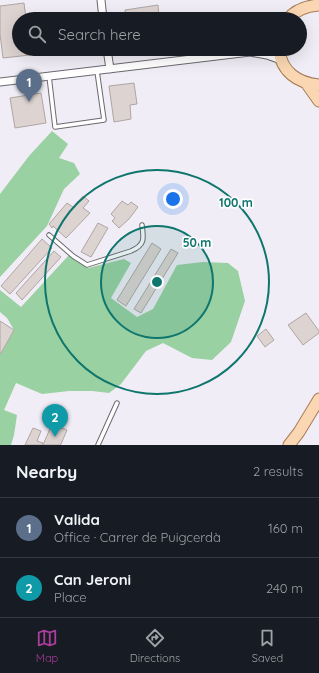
<!DOCTYPE html>
<meta charset="utf-8">
<style>
body{margin:0;font-family:Quicksand,sans-serif;background:#242831;color:#f1f3f6}
.you{position:absolute;left:173px;top:199px;width:14px;height:14px;margin:-10px;border:3px solid #fff;border-radius:50%;background:#1a73e8;box-shadow:0 0 0 6px #1a73e833}
.badge{display:grid;place-items:center;width:26px;height:26px;border-radius:50%;background:#ab3d9b;color:#fff;font-size:13px;font-weight:700}
.pin{position:absolute;translate:-50% -33px;filter:drop-shadow(0 1px 2px #0008)}
.pin::after{content:'';position:absolute;top:21px;width:14px;height:12px;background:inherit;clip-path:polygon(0 0,100% 0,50% 100%)}
.list{margin:0;padding:0;list-style:none}
h2{display:flex;justify-content:space-between;align-items:center;height:52px;margin:0;padding:0 16px;font-size:17px}
h2 small{font-size:13px;font-weight:400;color:#9ea1a6}
.list li{display:grid;grid-template-columns:26px 1fr auto;gap:12px;align-items:center;box-sizing:border-box;height:60px;padding:0 16px;border-top:1px solid #363941}
.list b{display:block;font-size:15px;white-space:nowrap}
.list p{margin:0;font-size:13px;white-space:nowrap;color:#9ea1a6}
.list em{font-size:13px;font-style:normal;color:#9ea1a6}
.icon{flex:none;width:22px;height:22px;fill:none;stroke:currentColor;stroke-width:2;stroke-linecap:round;stroke-linejoin:round}
.map{position:relative;flex:none;width:319px;height:445px;overflow:hidden}
.search{position:absolute;background:#171b24;box-shadow:0 4px 16px #0002;left:12px;right:12px;top:12px;height:44px;display:flex;align-items:center;gap:10px;box-sizing:border-box;padding:0 14px;border-radius:22px;color:#9ea1a6;font-size:15px}
.sheet{height:172px;background:#171b24}
nav{display:flex;justify-content:space-around;align-items:center;box-sizing:border-box;height:56px;border-top:1px solid #363941;background:#171b24;font-size:11px;color:#9ea1a6}
nav a{display:grid;justify-items:center;gap:2px}
nav .on{color:#ab3d9b}
.map>svg:first-child{display:block}
.green{fill:#9ad1a2}
.building{fill:#ddd3d1;stroke:#afa6a3}
.lines{fill:none;stroke-linecap:round;stroke-linejoin:round}
.lane-casing{stroke:#6c6970;stroke-width:5.5}
.street-casing{stroke:#6c6970;stroke-width:9}
.primary-casing{stroke:#a57e57;stroke-width:13}
.lane{stroke:#fff;stroke-width:3.5}
.street{stroke:#fff;stroke-width:7}
.primary{stroke:#fad7b2;stroke-width:11}
.ring{fill:none;stroke:#0f766e;stroke-width:2}
.centre{fill:#0f766e;stroke:#fdfcff;stroke-width:2}
.ring-label{font-size:12px;text-anchor:middle;font-weight:bold;fill:#0f766e;stroke:#fdfcff;stroke-width:3.5;stroke-linejoin:round;paint-order:stroke}
</style>
<div class="map">
<svg width="319" height="445" viewBox="0 0 319 445">
<rect width="100%" height="100%" fill="#f1edf6"/>
<path class="green" d="M52 131 68 144 59 158 74 163 80 174 64 189 47 226 0 277V194L29 156Z
M69 255 88 268 124 259 131 263 111 298 137 317 153 309 177 265 203 262 228 263 238 271 245 301 231 342 212 360 192 358 163 343 146 351 121 384 109 393 92 391H69L42 394 16 383 4 410 17 415 14 435 11 445H0V355L14 330 7 318 0 312V290L21 307Z"/>
<path class="building" d="M24 3 26 19H19V49H29L30 55 3 58 0 34V6Z
M158 5 159 19H126L125 10Z
M134 83 137 104 130 105 131 119 114 122 109 86Z
M41 93 46 123 15 128 10 98Z
M83 196 89 201 83 208 90 213 66 238 53 226 52 228 49 224 67 203 73 207Z
M122 201 128 205 131 202 138 207 129 219 119 228 112 221 115 218 111 214Z
M98 223 108 228 91 257 81 252Z
M42 239 52 248 10 294 1 286Z
M152 243 161 249 126 306 117 300Z
M171 249 178 253 141 313 134 309Z
M54 251 61 257 22 300 16 293Z
M306 313 319 331V333L303 345 288 325Z
M0 321 14 330 0 355Z
M266 329 274 340 265 347 257 336Z
M52 424 67 430 61 444 60 445H43Z
M33 428 41 431 37 441 43 443 42 445H25Z"/>
<g class="lines">
<g class="lane-casing">
<path id="lane" d="M49 76 55 127 104 120 97 71
M49 235 73 256 87 265 131 251C145 245 144 239 142 225
M98 445 117 403"/>
</g>
<g class="street-casing">
<path id="street" d="M101 0 103 19
M107 49 110 69
M250 52 267 55 281 60
M0 82 250 52 258 49"/>
</g>
<g class="primary-casing">
<path id="primary" d="M288 19C296 9 307 6 319 5
M279 49C281 72 298 83 319 85
M307 84 319 101
M289 445 299 432 319 399"/>
</g>
<use href="#lane" class="lane"/>
<use href="#street" class="street"/>
<use href="#primary" class="primary"/>
</g>
<circle cx="157" cy="282" r="56" fill="#0f766e" fill-opacity=".12"/>
<g class="ring">
<circle cx="157" cy="282" r="56"/>
<circle cx="157" cy="282" r="112"/>
</g>
<circle cx="157" cy="282" r="6" class="centre"/>
<g class="ring-label">
<text x="236" y="207">100 m</text>
<text x="197" y="247">50 m</text>
</g>
</svg>
<div class="you"></div>
<div class="pin badge" style="left:29px;top:102px;background:#5c6f8a">1</div>
<div class="pin badge" style="left:55px;top:437px;background:#0f9aa8">2</div>
<div class="search"><svg class="icon" aria-label="search" viewBox="0 0 24 24"><circle cx="10" cy="10" r="6"/><path d="M15 15l6 6"/></svg>Search here</div>
</div>
<section class="sheet">
<h2>Nearby<small>2 results</small></h2>
<ul class="list">
<li><span class="badge" style="background:#5c6f8a">1</span><div><b>Valida</b><p>Office · Carrer de Puigcerdà</p></div><em>160 m</em></li>
<li><span class="badge" style="background:#0f9aa8">2</span><div><b>Can Jeroni</b><p>Place</p></div><em>240 m</em></li>
</ul>
</section>
<nav>
<a class="on"><svg class="icon" aria-label="map" viewBox="0 0 24 24"><path d="M3 6l6-2 6 2 6-2v14l-6 2-6-2-6 2zM9 4v14M15 6v14"/></svg>Map</a>
<a><svg class="icon" aria-label="directions" viewBox="0 0 24 24"><path d="M12 3l9 9-9 9-9-9zM9 14v-3h6M13 9l2 2-2 2"/></svg>Directions</a>
<a><svg class="icon" aria-label="saved" viewBox="0 0 24 24"><path d="M7 4h10v16l-5-4-5 4z"/></svg>Saved</a>
</nav>
